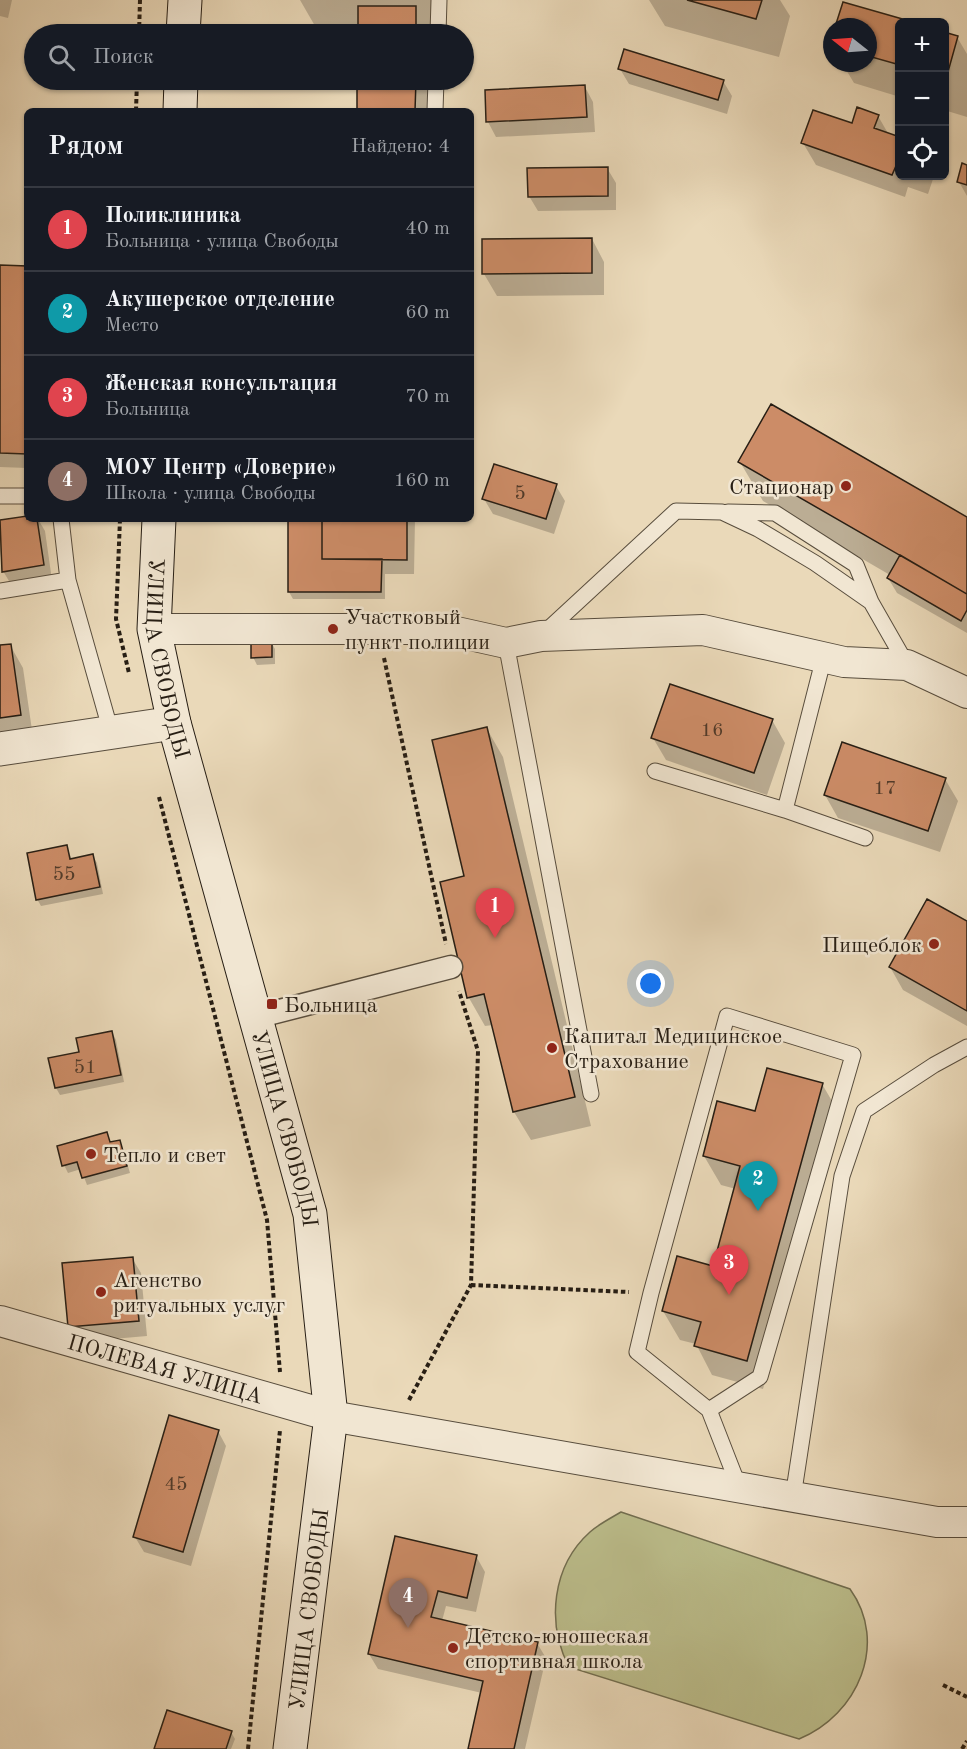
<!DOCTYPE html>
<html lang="ru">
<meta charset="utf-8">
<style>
body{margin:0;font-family:"Old Standard TT",serif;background:#20242c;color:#f1f3f6}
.controls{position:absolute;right:18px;top:18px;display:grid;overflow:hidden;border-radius:9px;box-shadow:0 2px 4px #0004}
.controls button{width:54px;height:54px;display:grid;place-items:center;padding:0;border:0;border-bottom:2px solid #363941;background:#171b24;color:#f1f3f6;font:30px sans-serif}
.compass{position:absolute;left:823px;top:18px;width:54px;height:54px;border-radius:50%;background:#171b24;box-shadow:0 2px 4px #0004;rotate:287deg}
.you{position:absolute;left:651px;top:984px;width:21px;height:21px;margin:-15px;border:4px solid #fff;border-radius:50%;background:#1a73e8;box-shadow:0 0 0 9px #1a73e833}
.badge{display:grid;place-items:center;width:39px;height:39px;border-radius:50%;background:#b45309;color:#fff;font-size:20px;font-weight:700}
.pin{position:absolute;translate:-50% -50px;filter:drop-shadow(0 2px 3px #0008)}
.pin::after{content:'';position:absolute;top:32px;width:21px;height:18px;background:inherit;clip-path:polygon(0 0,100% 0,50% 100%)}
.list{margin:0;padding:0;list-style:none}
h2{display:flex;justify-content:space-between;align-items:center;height:78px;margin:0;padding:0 24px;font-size:26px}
h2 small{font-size:20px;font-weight:400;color:#9ea1a6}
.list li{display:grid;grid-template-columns:39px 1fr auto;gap:18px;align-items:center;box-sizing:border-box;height:84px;padding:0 24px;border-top:2px solid #363941}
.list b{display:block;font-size:22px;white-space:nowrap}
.list p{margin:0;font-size:20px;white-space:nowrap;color:#9ea1a6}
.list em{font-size:20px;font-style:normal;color:#9ea1a6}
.icon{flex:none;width:33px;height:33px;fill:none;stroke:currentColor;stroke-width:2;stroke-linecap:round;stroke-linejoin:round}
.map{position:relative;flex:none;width:967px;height:1749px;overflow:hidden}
.search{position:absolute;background:#171b24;box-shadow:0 2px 4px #0004;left:24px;top:24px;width:450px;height:66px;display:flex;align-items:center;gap:15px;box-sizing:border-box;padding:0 21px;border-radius:33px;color:#9ea1a6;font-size:22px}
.panel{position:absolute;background:#171b24;box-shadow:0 2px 4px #0004;left:24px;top:108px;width:450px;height:414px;border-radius:9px}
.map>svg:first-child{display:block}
.green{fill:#bcbe8c;stroke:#726e50;stroke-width:1.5}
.shadow{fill:#0003}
.building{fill:#cc8c67;stroke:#271e14;stroke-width:1.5}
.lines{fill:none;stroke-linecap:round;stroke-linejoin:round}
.service-casing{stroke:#584d3d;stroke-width:17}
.pedestrian-casing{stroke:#584d3d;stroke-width:25}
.minor-casing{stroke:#584d3d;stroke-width:32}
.tertiary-casing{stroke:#584d3d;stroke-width:35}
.secondary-casing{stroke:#271e14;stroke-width:35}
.path{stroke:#271e14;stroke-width:4;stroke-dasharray:4.5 3;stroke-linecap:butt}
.service{stroke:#f1e6d2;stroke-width:15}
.pedestrian{stroke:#f1e6d2;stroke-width:22}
.minor{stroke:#f1e6d2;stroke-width:30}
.tertiary{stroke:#f1e6d2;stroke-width:33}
.secondary{stroke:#f1e6d2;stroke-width:33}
.poi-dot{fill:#8f2418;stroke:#f1e6d2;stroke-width:2}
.labels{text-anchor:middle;stroke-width:5;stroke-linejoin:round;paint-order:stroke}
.number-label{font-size:20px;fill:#503a29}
.poi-label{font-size:22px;fill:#271e14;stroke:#f1e6d2;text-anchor:start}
.street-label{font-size:22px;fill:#271e14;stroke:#f1e6d2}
</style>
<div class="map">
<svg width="967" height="1749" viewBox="0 0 967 1749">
<rect width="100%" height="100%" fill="#ead9b9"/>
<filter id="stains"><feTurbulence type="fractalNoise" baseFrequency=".00333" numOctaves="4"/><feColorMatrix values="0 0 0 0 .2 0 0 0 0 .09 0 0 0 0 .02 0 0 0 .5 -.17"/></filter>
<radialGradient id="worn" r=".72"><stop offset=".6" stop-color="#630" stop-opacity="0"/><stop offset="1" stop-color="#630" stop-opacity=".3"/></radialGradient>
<path class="green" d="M621 1512 850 1589C889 1643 858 1715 799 1739L569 1667C546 1623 552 1566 590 1532 599 1524 611 1518 621 1512Z"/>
<path class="shadow" d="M0 0H12L8 18 0 16Z
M300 0H446V29L428 28V34H359V27L315 26Z
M649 0H780L790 16 779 57 665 26Z
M844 4 908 22H900V97L854 83 842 63H868V27H837Z
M944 34 957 37 967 54V117L944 110Z
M620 69 723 81 732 96 727 114 629 84Z
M359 80H428V111H359Z
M585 87 593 102 595 132 496 137 488 122Z
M878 116 889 135 900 139V176H934L928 194 908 187 905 197 816 165 803 143Z
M967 166V196L959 182Z
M607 168 616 183V210L538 211 529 196Z
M592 239 604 262V295L497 296 484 274Z
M0 267H27V468L0 467Z
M740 462 967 519V633L897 593 888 578 890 575 763 501Z
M556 486 565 501 554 534 493 514 484 499Z
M27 517V519H38L45 531 52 580 12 586 3 571 0 551V521Z
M290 519H415L414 574H385V599H293L289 592Z
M271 642 275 649V664L257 665 253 657Z
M10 645 23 668 33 737 0 742V647Z
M772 720 785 743 767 795 666 760 653 738Z
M487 729 503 757 591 1126 531 1140 514 1112 493 1025 485 1026 469 998 442 883 466 877Z
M945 779 958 801 940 852 838 818 825 795Z
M67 847 72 860 93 856 97 863 103 894 41 906 37 899Z
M967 923V1026L903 990 890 967Z
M112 1032 116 1040 124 1082 60 1095 56 1088 50 1059 81 1053Z
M822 1084 839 1113 763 1389 712 1375 696 1344 680 1340 663 1311 714 1268 736 1189 721 1185 704 1156 756 1113Z
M107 1134 111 1144 119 1142 123 1149 130 1173 87 1185 81 1169 68 1173 64 1165Z
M132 1258 141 1273 147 1336 78 1342 70 1327Z
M218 1431 226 1446 191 1566 144 1552 135 1537Z
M396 1538 476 1556 485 1572 476 1612 446 1606 442 1621 537 1643 546 1658 525 1749H469L482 1693 378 1669 369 1654Z
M231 1732 235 1739 231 1749H156Z"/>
<path class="building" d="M687 0H762L756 19Z
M843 2 913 22H900V65L868 56V27H835Z
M358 6H416V34H358Z
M944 32 958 36 946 79 944 78Z
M624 49 724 80 718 100 618 69Z
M357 80H416L415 111H357Z
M585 85 587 117 486 122 485 90Z
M857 107 879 115 874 128 900 137V167L896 166 892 175 801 143 813 110 852 123Z
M962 163 967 165V185L957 182Z
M608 167V196L528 197 527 168Z
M592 238V273L482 274V239Z
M0 265 27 266V454L0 453Z
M771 404 967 517V594L738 462Z
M494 464 557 484 546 519 482 499Z
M27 516V519H37L44 565 2 572 0 520Z
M288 519H322V559H382L381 592H288Z
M322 519H407V560L322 559Z
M900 555 967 594V610L961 621 887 578Z
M272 640V657L251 658V641Z
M11 644 21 715 0 718V645Z
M670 684 773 719 754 773 651 738Z
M487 727 575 1097 513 1112 484 994 467 998 440 882 464 876 432 740Z
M842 742 946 778 928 831 824 795Z
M67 845 70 859 93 854 100 887 36 900 27 853Z
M927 899 967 921V1011L889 967Z
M112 1031 121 1075 55 1088 48 1058 79 1052 76 1038Z
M767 1068 823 1083 747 1361 694 1346 701 1322 662 1311 677 1256 713 1266 740 1166 703 1156 717 1101 755 1111Z
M107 1132 110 1142 120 1140 127 1166 82 1178 77 1162 62 1166 57 1146Z
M133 1257 139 1321 68 1327 62 1263Z
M169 1415 219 1430 183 1552 133 1537Z
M395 1536 477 1555 467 1598 438 1591 431 1617 538 1642 514 1749H468L483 1681 368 1654Z
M167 1710 232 1731 226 1749H154Z"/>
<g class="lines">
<g class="service-casing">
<path id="service" d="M438 34 439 0
M435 111 436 80
M0 496H27
M728 512 775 513 856 565 871 602
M61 519 68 580 111 732
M0 591 68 580
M543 634 676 511 722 512 758 529 815 563 871 602 907 665
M506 643 591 1094
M655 771 785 810 824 657
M785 810 865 838
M709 1410 760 1377 853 1055 727 1016 651 1293 637 1352 709 1410 739 1487
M793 1497 842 1176 864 1111 934 1065 967 1047"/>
</g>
<g class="pedestrian-casing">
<path id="pedestrian" d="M256 1017 451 967"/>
</g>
<g class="minor-casing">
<g id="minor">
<path d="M154 629H443L506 643 541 636 703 630 844 662 907 665 967 693"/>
<path id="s1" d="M0 1321 331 1416 937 1522H967"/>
</g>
</g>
<g class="tertiary-casing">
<path id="tertiary" d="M0 749 174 723"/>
</g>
<g class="secondary-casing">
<g id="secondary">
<path d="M183 34 185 0"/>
<path d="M180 111 181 80"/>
<path id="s2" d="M159 519 154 629 174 723 310 1214 331 1416 290 1749"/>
</g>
</g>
<path class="path" d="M139 34 140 0
M136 111 137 80
M120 519 116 619 129 673
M384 658 446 944
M159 797 267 1220 280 1372
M471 1285 629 1292
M409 1400 471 1285 478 1051 459 991
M943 1685 967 1697
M248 1749 280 1430
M962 1749 967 1741"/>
<use href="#service" class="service"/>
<use href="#pedestrian" class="pedestrian"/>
<use href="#minor" class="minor"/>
<use href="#tertiary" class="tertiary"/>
<use href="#secondary" class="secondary"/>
</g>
<g class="poi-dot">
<circle cx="846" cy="486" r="6"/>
<circle cx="333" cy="629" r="6"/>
<circle cx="934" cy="944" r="6"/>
<rect x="266" y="998" width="12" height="12" rx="3"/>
<circle cx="552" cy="1048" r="6"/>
<circle cx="91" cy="1154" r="6"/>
<circle cx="101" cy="1292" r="6"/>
<circle cx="453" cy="1648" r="6"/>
</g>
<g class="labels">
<g class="number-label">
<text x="520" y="499">5</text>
<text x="712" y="736">16</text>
<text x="885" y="794">17</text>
<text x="64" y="880">55</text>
<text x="85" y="1073">51</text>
<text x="176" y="1490">45</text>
</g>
<g class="poi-label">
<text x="834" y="494" text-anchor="end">Стационар</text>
<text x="345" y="624">Участковый<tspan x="345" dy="25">пункт полиции</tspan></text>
<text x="922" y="952" text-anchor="end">Пищеблок</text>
<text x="284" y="1012">Больница</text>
<text x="564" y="1043">Капитал Медицинское<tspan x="564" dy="25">Страхование</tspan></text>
<text x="103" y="1162">Тепло и свет</text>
<text x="113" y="1287">Агенство<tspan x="113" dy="25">ритуальных услуг</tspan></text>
<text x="465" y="1643">Детско-юношеская<tspan x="465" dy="25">спортивная школа</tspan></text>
</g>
<g class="street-label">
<text dy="8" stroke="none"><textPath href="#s2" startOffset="141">УЛИЦА СВОБОДЫ</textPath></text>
<text dy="8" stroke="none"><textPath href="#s2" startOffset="627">УЛИЦА СВОБОДЫ</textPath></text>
<text dy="8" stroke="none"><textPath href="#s1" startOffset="172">ПОЛЕВАЯ УЛИЦА</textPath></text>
<text transform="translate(308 1609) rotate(-83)" y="8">УЛИЦА СВОБОДЫ</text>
</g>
</g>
<rect width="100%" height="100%" filter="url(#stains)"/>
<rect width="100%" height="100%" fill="url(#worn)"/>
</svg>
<div class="controls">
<button>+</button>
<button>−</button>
<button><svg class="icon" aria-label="locate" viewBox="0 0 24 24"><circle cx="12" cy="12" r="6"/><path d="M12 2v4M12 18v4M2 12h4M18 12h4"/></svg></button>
</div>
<svg class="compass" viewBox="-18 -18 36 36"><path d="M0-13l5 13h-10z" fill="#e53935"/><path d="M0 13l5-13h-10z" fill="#9ea1a6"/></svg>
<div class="you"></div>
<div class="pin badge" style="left:495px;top:938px;background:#e0444e">1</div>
<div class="pin badge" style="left:758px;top:1211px;background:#0f9aa8">2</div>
<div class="pin badge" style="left:729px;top:1295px;background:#e0444e">3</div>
<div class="pin badge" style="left:408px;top:1628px;background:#8d6e63">4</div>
<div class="search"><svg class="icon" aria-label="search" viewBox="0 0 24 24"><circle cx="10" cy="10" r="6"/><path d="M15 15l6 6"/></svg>Поиск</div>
<section class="panel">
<h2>Рядом<small>Найдено: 4</small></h2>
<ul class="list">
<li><span class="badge" style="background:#e0444e">1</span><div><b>Поликлиника</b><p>Больница · улица Свободы</p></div><em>40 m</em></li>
<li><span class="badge" style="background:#0f9aa8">2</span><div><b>Акушерское отделение</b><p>Место</p></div><em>60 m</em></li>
<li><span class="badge" style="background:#e0444e">3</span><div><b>Женская консультация</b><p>Больница</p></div><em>70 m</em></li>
<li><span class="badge" style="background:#8d6e63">4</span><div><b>МОУ Центр «Доверие»</b><p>Школа · улица Свободы</p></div><em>160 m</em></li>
</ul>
</section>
</div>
